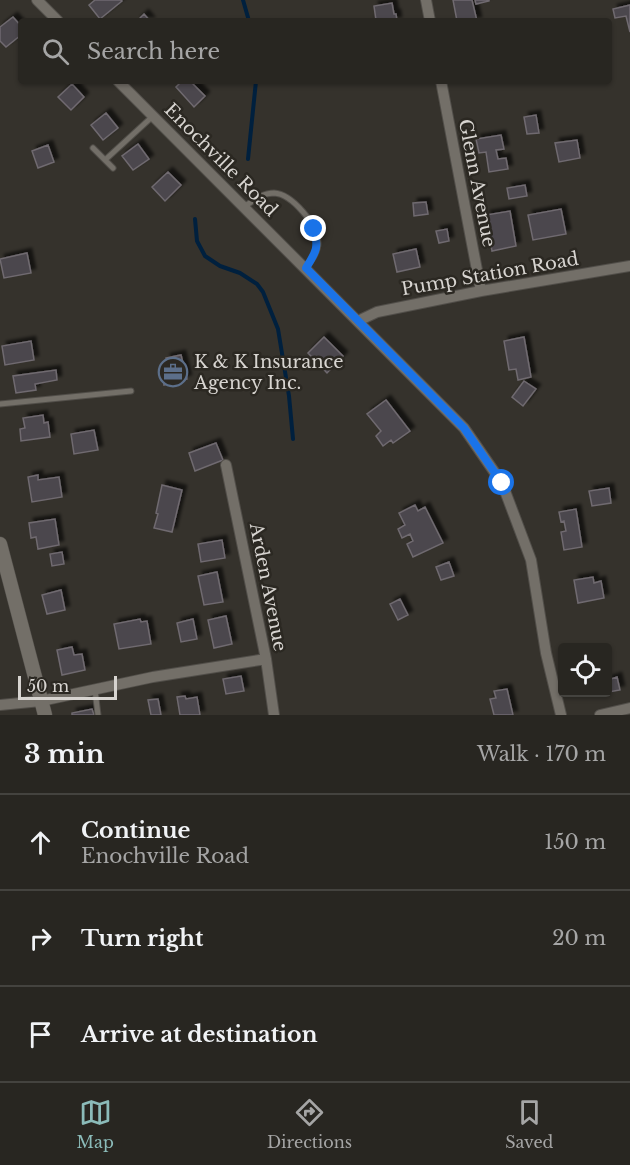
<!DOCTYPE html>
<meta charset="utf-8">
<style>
body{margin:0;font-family:"Libre Baskerville",serif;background:#34322e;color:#f1f3f6}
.controls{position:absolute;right:18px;bottom:18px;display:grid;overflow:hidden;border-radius:6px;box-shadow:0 2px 4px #0004}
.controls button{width:54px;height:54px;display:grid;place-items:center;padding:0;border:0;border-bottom:2px solid #44433f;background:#282621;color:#f1f3f6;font:30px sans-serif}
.scale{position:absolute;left:18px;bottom:15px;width:99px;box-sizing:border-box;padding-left:6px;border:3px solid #d7d4d0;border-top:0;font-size:16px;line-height:21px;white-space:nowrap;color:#d7d4d0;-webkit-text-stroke:4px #2b2822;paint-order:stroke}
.stop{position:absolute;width:18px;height:18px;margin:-14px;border:4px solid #1a73e8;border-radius:50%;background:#fff}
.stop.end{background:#1a73e8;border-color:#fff;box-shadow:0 2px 6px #0008}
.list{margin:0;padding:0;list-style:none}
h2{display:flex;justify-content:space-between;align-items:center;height:78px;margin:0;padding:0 24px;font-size:26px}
h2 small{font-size:20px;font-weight:400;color:#a5a5a5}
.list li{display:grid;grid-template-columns:39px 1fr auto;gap:18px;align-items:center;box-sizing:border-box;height:96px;padding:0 24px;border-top:2px solid #44433f}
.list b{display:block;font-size:22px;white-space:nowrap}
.list p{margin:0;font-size:20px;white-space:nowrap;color:#a5a5a5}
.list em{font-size:20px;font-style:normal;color:#a5a5a5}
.icon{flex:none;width:33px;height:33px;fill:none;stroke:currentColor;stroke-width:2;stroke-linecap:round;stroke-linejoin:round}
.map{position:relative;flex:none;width:630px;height:715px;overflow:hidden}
.search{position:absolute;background:#282621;box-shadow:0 2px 4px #0004;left:18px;right:18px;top:18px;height:66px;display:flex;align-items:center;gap:15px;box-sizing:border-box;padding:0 21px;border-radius:6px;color:#a5a5a5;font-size:22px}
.sheet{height:366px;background:#282621}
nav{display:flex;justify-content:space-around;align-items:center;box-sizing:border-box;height:84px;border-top:2px solid #44433f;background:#282621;font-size:16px;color:#a5a5a5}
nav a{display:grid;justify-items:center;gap:3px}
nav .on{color:#8bbbb9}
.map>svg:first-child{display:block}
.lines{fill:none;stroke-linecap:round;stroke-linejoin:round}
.stream{stroke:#00203e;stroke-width:4}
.building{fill:#4c474d;stroke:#6f6a70;stroke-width:1.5;filter:url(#shadow)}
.service-casing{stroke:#514e49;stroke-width:7}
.minor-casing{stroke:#514e49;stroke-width:12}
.tertiary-casing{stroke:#514e49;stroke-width:15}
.service{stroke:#736f68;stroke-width:5}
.minor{stroke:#736f68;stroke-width:10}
.tertiary{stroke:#736f68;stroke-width:14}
.route{stroke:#1a73e8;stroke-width:8}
.labels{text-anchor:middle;stroke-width:5;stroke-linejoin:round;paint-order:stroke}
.street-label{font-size:18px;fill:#d7d4d0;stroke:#2b2822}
.poi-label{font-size:18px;fill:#d7d4d0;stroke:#2b2822;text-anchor:start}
</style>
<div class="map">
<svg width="630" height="715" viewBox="0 0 630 715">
<defs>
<filter id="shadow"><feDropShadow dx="4.5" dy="-4.5" stdDeviation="1.5" flood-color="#0009"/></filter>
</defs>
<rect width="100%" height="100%" fill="#35322c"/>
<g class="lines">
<path class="stream" d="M243 0 249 21
M248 159 256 81
M195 219 197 241 205 256 220 266 240 273 257 284 263 292 278 329 289 396 293 439"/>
</g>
<path class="building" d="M95 0H121L122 1 100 19 89 5Z
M453 0H472L477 21H457Z
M475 0H489V1L476 4Z
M392 3 394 14H396L397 21H370L376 20 374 6Z
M630 5V32L626 16 615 18 613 9Z
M144 14 150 21H137Z
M13 17 21 26V35L6 47 0 41V27Z
M182 81H190L205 96 194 107 176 87Z
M72 84 84 97 71 110 58 97Z
M106 113 118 128 103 140 91 125Z
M536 115 539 133 527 134 524 117Z
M501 135 504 149 496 150 498 159 506 158 508 169 489 172 486 152 479 153 476 139Z
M577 140 580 158 559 162 555 143Z
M138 144 149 159 133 170 122 156Z
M48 145 54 162 38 168 32 151Z
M168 172 181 185 165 201 152 187Z
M525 185 527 196 509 199 507 188Z
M426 202 428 214 414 216 413 203Z
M561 209 566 234 533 240 528 215Z
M510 211 516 246 492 251 486 215Z
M447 229 449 241 439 243 436 231Z
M416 249 420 267 397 272 393 254Z
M27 253 31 273 4 278 0 259Z
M324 337 343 356 327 373 308 353Z
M524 337 531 377 518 380 516 369 509 370 504 341Z
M31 341 34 360 5 365 2 346Z
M181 355 187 379 164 385 162 374 170 372 166 358Z
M56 370 57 380 35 384 36 390 16 393 13 376Z
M524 381 536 389 523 406 512 397Z
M386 400 410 431 393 443 391 440 383 446 376 436 381 431 367 414Z
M43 415 44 423 48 422 50 437 21 441 20 429 25 428 23 418Z
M94 430 98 450 74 454 71 434Z
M216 443 223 460 195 471 189 453Z
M38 475V480L59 477 62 497 32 502 28 477Z
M162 485 182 490 172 532 154 528 158 514 156 513Z
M609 488 611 503 592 506 589 491Z
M415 505 418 511 425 507 443 543 413 557 407 544 413 541 410 534 402 538 398 529 405 525 399 513Z
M576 509 582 547 564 550 561 532 566 531 564 521 561 522 559 512Z
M55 519 59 545 38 549 36 537 31 538 29 523Z
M222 540 225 558 201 562 198 544Z
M62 552 64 564 52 566 50 554Z
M449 562 454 576 441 580 436 567Z
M217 572 223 602 204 605 198 576Z
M593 577 594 583 601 581 604 598 578 603 574 580Z
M61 590 65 610 47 614 42 595Z
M400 599 408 615 398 620 390 604Z
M226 616 232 644 214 648 208 620Z
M140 619 141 622 147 621 151 644 119 649 114 624Z
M193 619 197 639 181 642 177 623Z
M72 647 74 655 82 654 85 670 62 675 57 650Z
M241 676 244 691 226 694 223 679Z
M617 677 620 690 608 692V680Z
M507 689 513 715H494L490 699 496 698 494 691Z
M185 696 186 699 197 697 200 715H180L177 697Z
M158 699 161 715H151L148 700Z
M92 709 94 715H72V713Z"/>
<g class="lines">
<g class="service-casing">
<path id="service" d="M93 148 105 160 153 116
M105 160 113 168
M244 207C253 201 262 193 274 193 292 194 318 225 318 243 318 252 311 261 306 268
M0 404 131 391
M95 690 98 715"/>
</g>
<g class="minor-casing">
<path id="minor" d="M37 0 58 21
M426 0 430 21
M118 81 464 428 502 483 531 560 546 653 561 715
M441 81 481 291
M358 321 377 312 481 291 630 266
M226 465 266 659 274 715
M0 705 41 701 153 677 266 659
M600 715 630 708"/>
</g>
<g class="tertiary-casing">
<path id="tertiary" d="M0 544 45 715"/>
</g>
<use href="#service" class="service"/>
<use href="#minor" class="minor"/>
<use href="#tertiary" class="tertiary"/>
</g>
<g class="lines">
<path class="route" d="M314 229C319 248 316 252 306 268L464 428 502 483"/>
</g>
<defs>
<g id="office-ring" transform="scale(1.5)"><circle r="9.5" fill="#2b2822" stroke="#5c6f8a" stroke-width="1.5"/><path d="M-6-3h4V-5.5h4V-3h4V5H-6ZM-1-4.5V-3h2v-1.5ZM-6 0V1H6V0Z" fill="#5c6f8a"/></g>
</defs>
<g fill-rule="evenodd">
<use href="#office-ring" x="173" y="372"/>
</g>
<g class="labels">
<g class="street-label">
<text transform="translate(221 160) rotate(45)" y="6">Enochville Road</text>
<text transform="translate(477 183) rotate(79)" y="6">Glenn Avenue</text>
<text transform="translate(490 274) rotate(-10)" y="6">Pump Station Road</text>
<text transform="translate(268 587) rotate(79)" y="6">Arden Avenue</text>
</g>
<g class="poi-label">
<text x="194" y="368">K &amp; K Insurance<tspan x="194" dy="21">Agency Inc.</tspan></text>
</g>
</g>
</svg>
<div class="controls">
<button><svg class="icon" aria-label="locate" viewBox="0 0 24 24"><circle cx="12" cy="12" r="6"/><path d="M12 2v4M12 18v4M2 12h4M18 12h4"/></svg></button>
</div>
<div class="scale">50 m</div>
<div class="stop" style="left:502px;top:483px"></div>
<div class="stop end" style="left:314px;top:229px"></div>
<div class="search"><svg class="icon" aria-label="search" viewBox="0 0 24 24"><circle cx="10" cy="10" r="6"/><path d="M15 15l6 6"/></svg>Search here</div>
</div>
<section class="sheet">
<h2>3 min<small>Walk · 170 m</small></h2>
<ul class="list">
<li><svg class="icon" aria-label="ahead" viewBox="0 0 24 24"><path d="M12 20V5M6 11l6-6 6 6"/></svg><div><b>Continue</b><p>Enochville Road</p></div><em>150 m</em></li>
<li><svg class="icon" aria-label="right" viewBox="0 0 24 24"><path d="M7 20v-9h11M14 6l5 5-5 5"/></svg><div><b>Turn right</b></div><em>20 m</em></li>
<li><svg class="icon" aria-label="arrive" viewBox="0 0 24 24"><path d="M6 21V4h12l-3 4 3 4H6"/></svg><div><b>Arrive at destination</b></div></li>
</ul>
</section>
<nav>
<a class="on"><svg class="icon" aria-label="map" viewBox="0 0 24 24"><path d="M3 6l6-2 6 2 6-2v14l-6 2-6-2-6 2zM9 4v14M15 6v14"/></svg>Map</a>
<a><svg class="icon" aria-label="directions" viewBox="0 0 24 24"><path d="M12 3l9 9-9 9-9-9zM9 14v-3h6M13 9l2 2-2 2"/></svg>Directions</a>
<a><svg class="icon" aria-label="saved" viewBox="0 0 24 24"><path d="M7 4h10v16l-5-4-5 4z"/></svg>Saved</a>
</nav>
